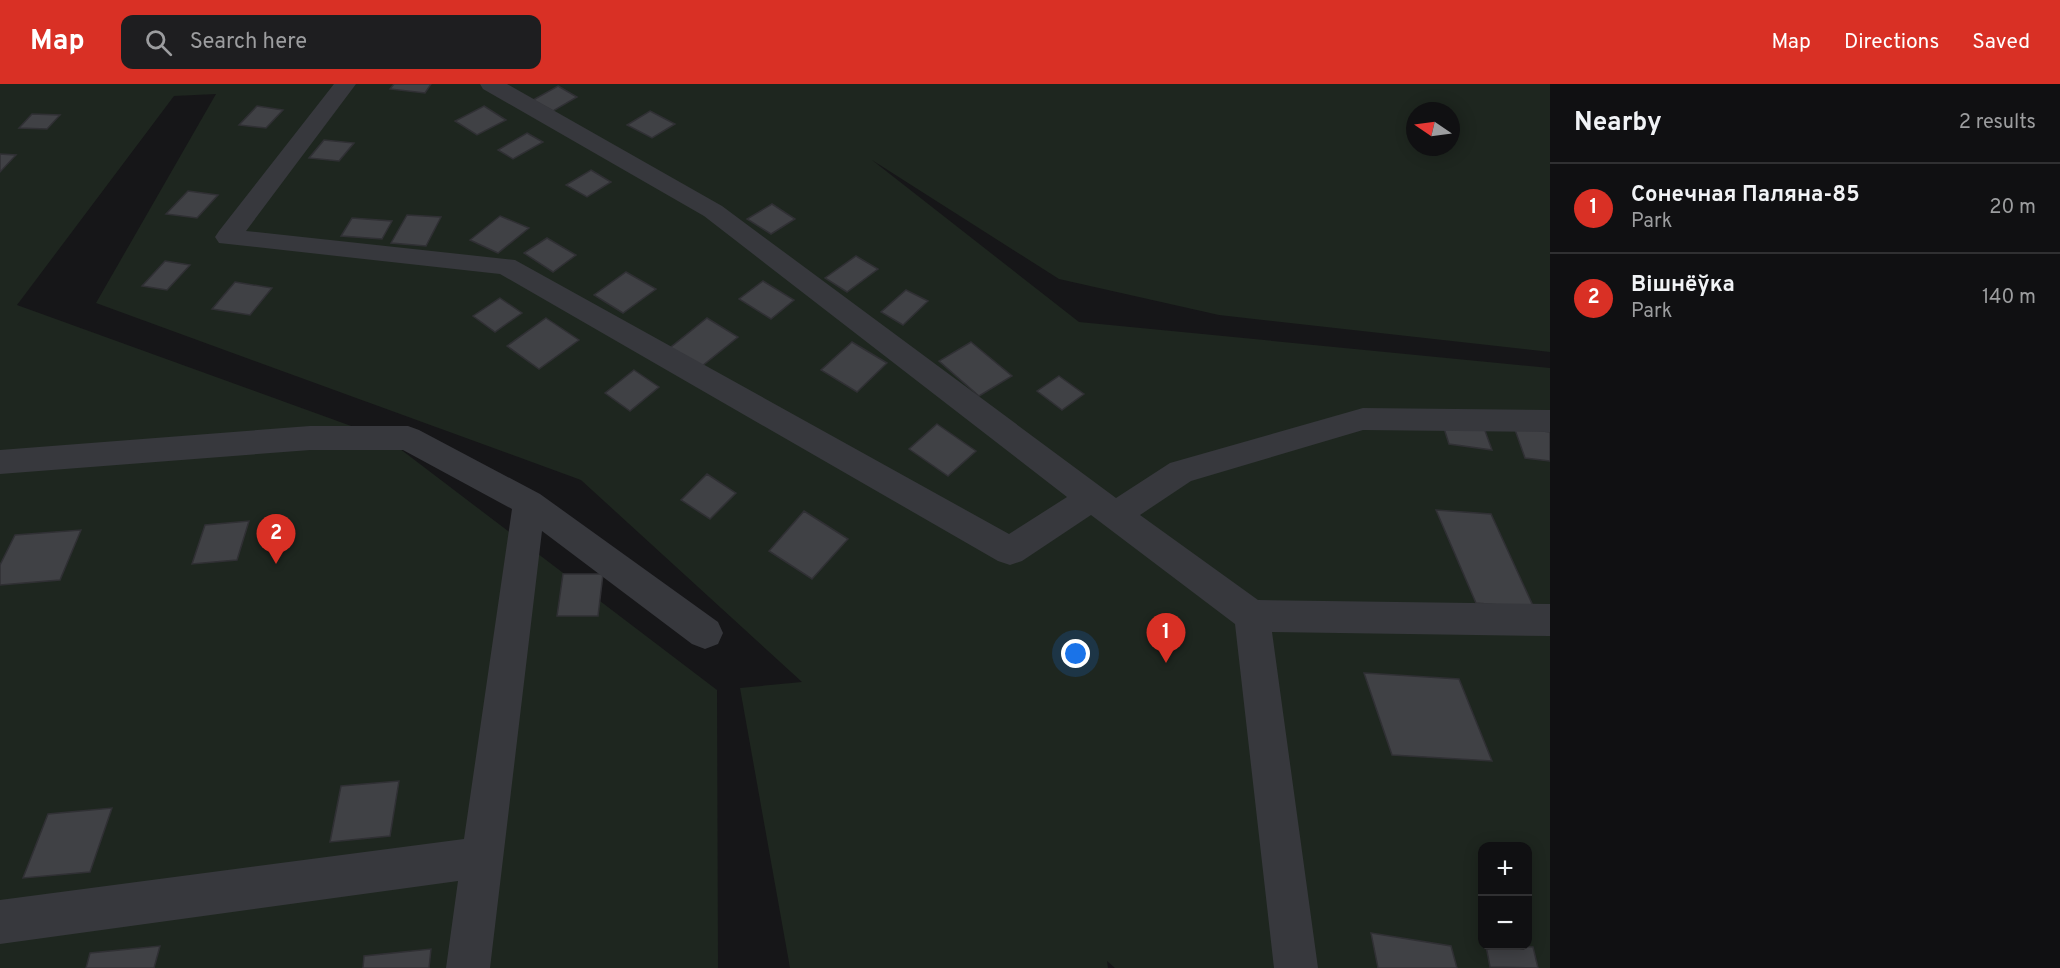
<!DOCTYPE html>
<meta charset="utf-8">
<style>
body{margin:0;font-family:Overpass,sans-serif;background:#1e1e20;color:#f1f3f6}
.controls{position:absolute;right:18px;bottom:18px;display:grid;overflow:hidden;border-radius:12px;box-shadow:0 3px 15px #0003}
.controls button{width:54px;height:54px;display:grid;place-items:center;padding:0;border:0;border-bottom:2px solid #303032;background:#101012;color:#f1f3f6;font:30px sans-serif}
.compass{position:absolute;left:1406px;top:18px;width:54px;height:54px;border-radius:50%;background:#101012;box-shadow:0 3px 15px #0003;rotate:283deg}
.you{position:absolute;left:1076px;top:570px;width:21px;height:21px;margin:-15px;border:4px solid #fff;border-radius:50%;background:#1a73e8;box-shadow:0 0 0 9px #1a73e833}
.badge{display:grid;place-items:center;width:39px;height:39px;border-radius:50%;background:#d93025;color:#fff;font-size:20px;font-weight:700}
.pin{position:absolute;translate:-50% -50px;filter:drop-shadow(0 2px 3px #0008)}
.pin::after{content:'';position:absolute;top:32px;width:21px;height:18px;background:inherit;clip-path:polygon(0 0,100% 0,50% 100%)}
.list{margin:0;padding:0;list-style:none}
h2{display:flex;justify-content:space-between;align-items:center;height:78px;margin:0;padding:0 24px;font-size:26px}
h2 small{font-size:20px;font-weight:400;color:#9c9d9f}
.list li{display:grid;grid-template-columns:39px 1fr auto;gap:18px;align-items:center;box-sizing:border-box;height:90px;padding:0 24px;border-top:2px solid #303032}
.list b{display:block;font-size:22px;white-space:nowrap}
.list p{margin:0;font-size:20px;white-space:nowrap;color:#9c9d9f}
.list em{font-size:20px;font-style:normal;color:#9c9d9f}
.icon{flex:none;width:33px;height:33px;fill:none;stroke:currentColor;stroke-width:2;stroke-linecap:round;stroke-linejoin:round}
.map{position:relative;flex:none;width:1550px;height:884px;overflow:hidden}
header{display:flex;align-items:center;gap:36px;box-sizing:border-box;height:84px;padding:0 30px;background:#d93025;color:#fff}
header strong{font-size:28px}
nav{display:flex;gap:33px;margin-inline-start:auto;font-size:21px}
.search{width:420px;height:54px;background:#1e1e20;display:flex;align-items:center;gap:15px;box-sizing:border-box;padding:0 21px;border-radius:12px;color:#9c9d9f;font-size:22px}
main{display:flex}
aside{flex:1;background:#101012}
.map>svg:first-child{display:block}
.green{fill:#1e261f;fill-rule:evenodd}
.building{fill:#404145;stroke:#303034;stroke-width:1.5}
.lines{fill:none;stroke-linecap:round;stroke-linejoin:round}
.minor{fill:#37383d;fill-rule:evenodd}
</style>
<header>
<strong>Map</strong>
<div class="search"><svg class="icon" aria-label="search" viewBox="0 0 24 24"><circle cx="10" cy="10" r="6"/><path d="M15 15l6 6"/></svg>Search here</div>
<nav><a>Map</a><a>Directions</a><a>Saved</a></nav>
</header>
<main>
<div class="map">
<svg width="1550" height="884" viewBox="0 0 1550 884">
<rect width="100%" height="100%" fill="#161618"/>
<path class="green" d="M0 0H1550V268L1219 231 1059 195 872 76 1079 238 1550 284V884H1115L1107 877 1108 884H790L740 604 802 598 581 396 96 219 216 10 174 12 17 221 387 355 717 606 718 884H0ZM1415 27H1451V63H1415ZM1482 762H1528V862H1482Z"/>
<path class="building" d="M394 0H431L425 9 390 5Z
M558 2 577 13 553 27 533 16Z
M257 22 283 26 266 44 239 41Z
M484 22 506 36 477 51 455 37Z
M650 27 675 40 652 54 627 41Z
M32 30 60 31 47 45 19 44Z
M527 49 543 58 513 75 498 66Z
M324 56 354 59 339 77 309 74Z
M0 70 16 71 0 88Z
M591 86 611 98 587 113 566 101Z
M188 107 218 111 197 134 166 130Z
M772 120 795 135 771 150 747 135Z
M407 131 441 133 426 162 391 159Z
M500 132 529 144 498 169 470 156Z
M352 134 392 137 382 155 341 152Z
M547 154 576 171 553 188 524 169Z
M856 172 878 185 847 208 825 194Z
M165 177 190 181 167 206 142 202Z
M626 188 656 205 623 229 594 211Z
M763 197 794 216 771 235 739 215Z
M235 198 272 204 250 231 212 225Z
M906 206 928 217 903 241 881 228Z
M500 214 522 229 495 248 473 232Z
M546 234 579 256 539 285 507 262Z
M707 234 738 253 697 286 666 267Z
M852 258 887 279 857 308 821 286Z
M971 258 1012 292 979 312 939 277Z
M634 286 659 303 630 327 605 309Z
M1059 292 1084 310 1062 326 1037 307Z
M1442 338 1484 344 1492 366 1449 360Z
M937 340 976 367 948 392 909 365Z
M1514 343 1550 348V377L1525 374Z
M707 390 736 409 710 435 681 416Z
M1436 426 1491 430 1534 524 1476 519Z
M804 427 848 455 812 495 769 467Z
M249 437 237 476 192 480 205 441Z
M81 446 60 496 0 501V481L15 451Z
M563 490H603L598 532H557Z
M1364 589 1459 595 1492 677 1392 671Z
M399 697 390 752 330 758 341 702Z
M112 724 90 788 23 794 48 730Z
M1371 849 1451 862 1457 884H1378Z
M160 862 154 884H86L90 869Z
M1486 862 1533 863 1538 884 1490 883Z
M431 865 429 884H363L364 872Z"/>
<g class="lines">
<path class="minor" d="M334 0H356L246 147 515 176 1009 450 1067 413 704 132 483 5 480 0H507L722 122 1116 414 1170 379 1363 324 1550 326V348L1363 346 1191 397 1140 431 1258 516 1550 520V552L1272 548 1318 884H1274L1235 540 1091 431 1022 477 1010 481 998 477 500 190 219 159 215 153 219 147Z
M310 342H408L419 346 540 410 718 538 723 549 718 560 705 565 692 560 542 447 490 884H446L458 797 0 860V816L464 755 512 425 403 366H310L0 390V366Z"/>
</g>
</svg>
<div class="controls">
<button>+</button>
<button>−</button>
</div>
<svg class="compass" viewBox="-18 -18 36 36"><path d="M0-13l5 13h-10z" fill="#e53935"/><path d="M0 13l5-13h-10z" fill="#9c9d9f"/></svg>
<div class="you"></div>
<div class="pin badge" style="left:1166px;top:579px">1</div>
<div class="pin badge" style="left:276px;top:480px">2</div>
</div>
<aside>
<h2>Nearby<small>2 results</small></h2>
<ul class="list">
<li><span class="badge">1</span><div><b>Сонечная Паляна-85</b><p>Park</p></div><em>20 m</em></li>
<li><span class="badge">2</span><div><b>Вішнёўка</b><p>Park</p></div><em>140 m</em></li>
</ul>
</aside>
</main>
